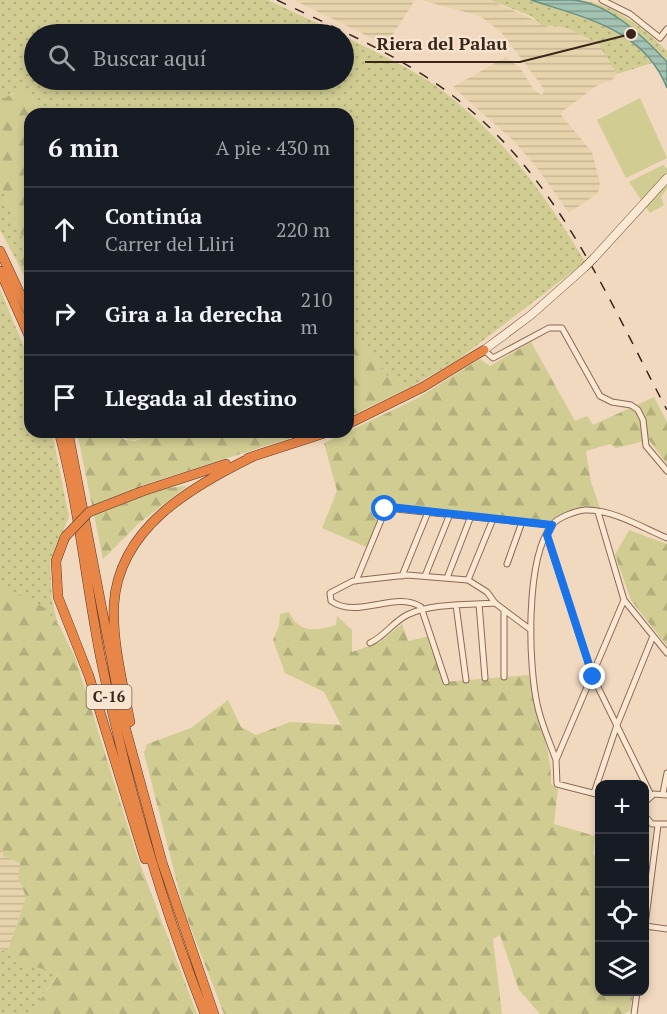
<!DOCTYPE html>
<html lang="es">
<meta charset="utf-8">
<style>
body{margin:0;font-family:"PT Serif",serif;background:#20242c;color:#f1f3f6}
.controls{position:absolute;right:18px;bottom:18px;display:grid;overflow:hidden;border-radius:12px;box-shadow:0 3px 9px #0003}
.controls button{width:54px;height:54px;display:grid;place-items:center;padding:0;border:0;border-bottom:2px solid #363941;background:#171b24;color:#f1f3f6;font:30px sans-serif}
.stop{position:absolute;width:18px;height:18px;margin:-14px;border:4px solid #1a73e8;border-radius:50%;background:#fff}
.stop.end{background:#1a73e8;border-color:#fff;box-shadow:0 2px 6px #0008}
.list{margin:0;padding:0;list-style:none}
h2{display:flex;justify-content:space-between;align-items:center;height:78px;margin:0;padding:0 24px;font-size:26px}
h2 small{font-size:20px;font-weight:400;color:#9ea1a6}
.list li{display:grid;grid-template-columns:39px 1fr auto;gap:18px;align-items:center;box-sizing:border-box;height:84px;padding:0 24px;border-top:2px solid #363941}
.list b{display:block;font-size:22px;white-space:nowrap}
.list p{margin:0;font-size:20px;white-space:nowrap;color:#9ea1a6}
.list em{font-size:20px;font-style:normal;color:#9ea1a6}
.icon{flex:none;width:33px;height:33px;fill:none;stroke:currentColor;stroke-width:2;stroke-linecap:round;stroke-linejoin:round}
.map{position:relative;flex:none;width:667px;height:1014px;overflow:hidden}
.search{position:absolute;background:#171b24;box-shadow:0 3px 9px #0003;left:24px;top:24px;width:330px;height:66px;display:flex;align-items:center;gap:15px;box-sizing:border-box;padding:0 21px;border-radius:33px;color:#9ea1a6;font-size:22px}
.panel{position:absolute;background:#171b24;box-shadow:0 3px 9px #0003;left:24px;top:108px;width:330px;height:330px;border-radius:18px}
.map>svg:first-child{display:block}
.farmland{fill:url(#farmland-rules)}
.grass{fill:url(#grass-dots)}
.forest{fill:url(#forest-firs)}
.green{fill:#d0cc92}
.water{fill:url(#water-rules);stroke:#699180;stroke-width:1.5}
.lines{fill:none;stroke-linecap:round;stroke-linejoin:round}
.street-casing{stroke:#8b6956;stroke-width:7}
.secondary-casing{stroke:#6c4a39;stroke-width:9}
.highway-casing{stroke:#58382b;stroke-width:10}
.street{stroke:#fbe8d2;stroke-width:5}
.secondary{stroke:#fbe8d2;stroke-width:8}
.highway{stroke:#e88648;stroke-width:9}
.rail{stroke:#39251b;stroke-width:1.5;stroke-dasharray:10 10;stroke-linecap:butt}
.secondary-bridge-casing{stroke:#6c4a39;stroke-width:9;stroke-linecap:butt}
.highway-bridge-casing{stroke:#58382b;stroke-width:10;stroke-linecap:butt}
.secondary-bridge{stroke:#fbe8d2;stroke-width:8}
.highway-bridge{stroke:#e88648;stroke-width:9}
.route{stroke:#1a73e8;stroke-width:8}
.labels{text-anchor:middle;stroke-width:4.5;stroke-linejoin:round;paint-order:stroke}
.shield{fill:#f8e5cf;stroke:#725f51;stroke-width:1.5}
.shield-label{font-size:15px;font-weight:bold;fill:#39251b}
.leader{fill:none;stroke:#39251b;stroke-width:2}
.callout-dot{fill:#39251b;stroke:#f8e5cf;stroke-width:2}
.callout-label{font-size:18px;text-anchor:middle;font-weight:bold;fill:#39251b;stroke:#f8e5cf;stroke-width:4.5;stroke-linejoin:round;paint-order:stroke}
</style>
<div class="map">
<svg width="667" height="1014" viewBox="0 0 667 1014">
<defs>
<pattern id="farmland-rules" width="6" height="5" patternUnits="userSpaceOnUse" patternTransform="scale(1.5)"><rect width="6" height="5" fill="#e7d3ab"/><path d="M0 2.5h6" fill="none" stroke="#c7b593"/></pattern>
<pattern id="grass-dots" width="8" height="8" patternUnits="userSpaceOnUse" patternTransform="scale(1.5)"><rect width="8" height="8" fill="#d0cc92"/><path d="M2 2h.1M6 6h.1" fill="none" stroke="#b3af7d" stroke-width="1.8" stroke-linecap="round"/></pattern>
<pattern id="forest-firs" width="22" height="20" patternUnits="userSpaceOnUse" patternTransform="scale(1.5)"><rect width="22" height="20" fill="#d0cc92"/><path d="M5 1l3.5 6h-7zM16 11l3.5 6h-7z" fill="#b3af7d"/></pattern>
<pattern id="water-rules" width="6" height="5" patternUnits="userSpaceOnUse" patternTransform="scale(1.5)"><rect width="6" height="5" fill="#a2c2b3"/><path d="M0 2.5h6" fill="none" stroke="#859d91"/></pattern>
</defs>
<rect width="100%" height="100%" fill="#f1d9bf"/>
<path class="farmland" d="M294 0H415L386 45Z
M421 0H490L549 27 567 28 599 43 617 74 612 80 596 86 564 110 561 115 592 152 600 183 598 193 569 213 537 168 515 142 453 87 506 57 520 68 534 90 542 95 544 90 541 85 501 32 480 16Z
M0 848 5 856 20 863 18 877 26 897 8 950 0 951Z"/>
<path class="grass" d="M0 0H268L340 34H34V80H344V36C378 54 417 70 448 95 507 141 548 199 585 262L459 359 409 388C381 377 383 370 368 348 363 340 354 334 348 326V114H39L30 90 11 94 0 104Z
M490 0H531L614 28 638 45 652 63 617 74 598 43 567 28 542 25 531 16Z
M575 0C609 0 644 28 667 51V62C640 33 613 12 575 0Z
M0 184 23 239 21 269 0 230Z
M0 289 30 362V432H52L69 517 50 562 52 600 61 638 0 587Z
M115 432H161C142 438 131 446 115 432Z
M8 950 15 962 59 972 30 1014H0V951Z"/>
<path class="forest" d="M26 89 30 90 39 114H30V290L21 269 23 239 0 184V104L6 97Z
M348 326C354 334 363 340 368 348 383 370 381 377 409 388L348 417Z
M531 342 575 421 587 416 593 425 654 397 667 422V464L649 440 616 448 610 444 586 451 591 482 600 508H581L548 521 385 504 366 547 322 528 337 491 324 443 416 399 480 359 490 366Z
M77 432H115L125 440 135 441 161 432H309L140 486 138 491 187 486 138 524 103 559Z
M629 530 667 544V646L631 600 615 555Z
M0 584 45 608 60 627 75 657 137 856 197 1014H30L59 973 15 962 8 950 26 897 18 877 20 863 4 856 0 848Z
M289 612C299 634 316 631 336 625L337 616 352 630V652L380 642 402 624 408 641 430 636 443 682 529 675C534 712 552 746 551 784L558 789 554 824 595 836 593 855 600 856V992H633L630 1011 624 1014H540L519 990 500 935 493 939 502 1014H224L184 910 144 753 147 744 191 728 228 700 241 727 256 735 290 722 341 725 324 692 285 673 273 640 279 626 280 614Z"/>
<path class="green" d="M640 98 667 158 626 178 597 120Z
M663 165 667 169V189L661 197 664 205 650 213 629 182Z"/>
<path class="water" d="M531 0C545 0 560 0 574 0 610 4 643 36 667 62V88C644 29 585 18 531 0Z"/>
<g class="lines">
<g class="street-casing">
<path id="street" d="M602 0 630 14 660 38 667 29
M484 350 493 358 549 328H562L600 396 612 402 631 405 638 410 643 420 646 446 667 471
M598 512 624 600 667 653
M547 536 593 677 651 795
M507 564 522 522
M402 576 428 512
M425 576 450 514
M447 578 471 516
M468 580 493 519
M356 581 386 508 552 525
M479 604 485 678
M456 605 466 680
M504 610V677
M370 643C385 636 393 622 407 615 432 603 468 605 495 603
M446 682 421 607C395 590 358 620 331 601L330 593 353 581 407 575 468 580 487 592 495 603 531 630
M556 760C550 743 542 725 538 708 528 667 525 558 552 525 558 517 576 511 585 510 612 509 643 528 667 538
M594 793 617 725 653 636
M663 793 667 773
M600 795 557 784 556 760 624 600
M644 803 654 794 667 795
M644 815 652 824H667
M645 926 667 929
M644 933 658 825
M634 1014 637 992"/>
</g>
<g class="secondary-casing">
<path id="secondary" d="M594 258 667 178
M484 350 531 315 584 268"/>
</g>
<g class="highway-casing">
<path id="highway" d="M0 251 30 315
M0 271 30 338
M348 424 423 387 484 350
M59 432C79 506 86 585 101 660 126 781 160 900 205 1014
M68 432 123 719 162 862 214 1014
M248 458 328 432
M143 491 226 464
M65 537 56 561 58 597 89 676 145 859
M130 722C123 684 112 642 114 604 119 528 191 487 252 457"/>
</g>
<use href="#street" class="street"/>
<use href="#secondary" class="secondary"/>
<use href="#highway" class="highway"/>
<path class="rail" d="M277 0C337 29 400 55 453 96 557 175 607 297 667 410"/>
<g class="secondary-bridge-casing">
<path id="secondary-bridge" d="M584 268 594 258"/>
</g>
<g class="highway-bridge-casing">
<path id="highway-bridge" d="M65 537 89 512 143 491"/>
</g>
<use href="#secondary-bridge" class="secondary-bridge"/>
<use href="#highway-bridge" class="highway-bridge"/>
</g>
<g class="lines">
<path class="route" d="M385 509 390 507 552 525 547 535 593 677"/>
</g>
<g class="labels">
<rect class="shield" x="86.5" y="685" width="45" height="24" rx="4.5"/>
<g class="shield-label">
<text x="109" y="702">C-16</text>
</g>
</g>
<path class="leader" d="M631 34L520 62H365"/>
<circle class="callout-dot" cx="631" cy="34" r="6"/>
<g class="callout-label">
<text x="442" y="50">Riera del Palau</text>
</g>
</svg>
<div class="controls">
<button>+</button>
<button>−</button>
<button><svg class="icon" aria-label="locate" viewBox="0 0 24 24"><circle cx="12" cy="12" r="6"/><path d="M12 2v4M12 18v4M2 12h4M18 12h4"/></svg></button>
<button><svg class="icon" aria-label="layers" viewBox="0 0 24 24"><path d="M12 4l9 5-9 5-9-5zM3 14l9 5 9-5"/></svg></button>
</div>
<div class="stop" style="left:385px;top:509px"></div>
<div class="stop end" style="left:593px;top:677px"></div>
<div class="search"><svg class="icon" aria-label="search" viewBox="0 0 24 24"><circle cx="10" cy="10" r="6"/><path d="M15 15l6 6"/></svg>Buscar aquí</div>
<section class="panel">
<h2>6 min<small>A pie · 430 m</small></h2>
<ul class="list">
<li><svg class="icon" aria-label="ahead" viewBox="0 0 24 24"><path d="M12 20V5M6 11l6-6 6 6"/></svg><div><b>Continúa</b><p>Carrer del Lliri</p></div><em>220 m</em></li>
<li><svg class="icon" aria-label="right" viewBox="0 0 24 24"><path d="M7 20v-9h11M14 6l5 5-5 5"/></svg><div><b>Gira a la derecha</b></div><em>210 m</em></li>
<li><svg class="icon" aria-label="arrive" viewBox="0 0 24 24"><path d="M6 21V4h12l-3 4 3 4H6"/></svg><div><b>Llegada al destino</b></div></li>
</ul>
</section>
</div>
